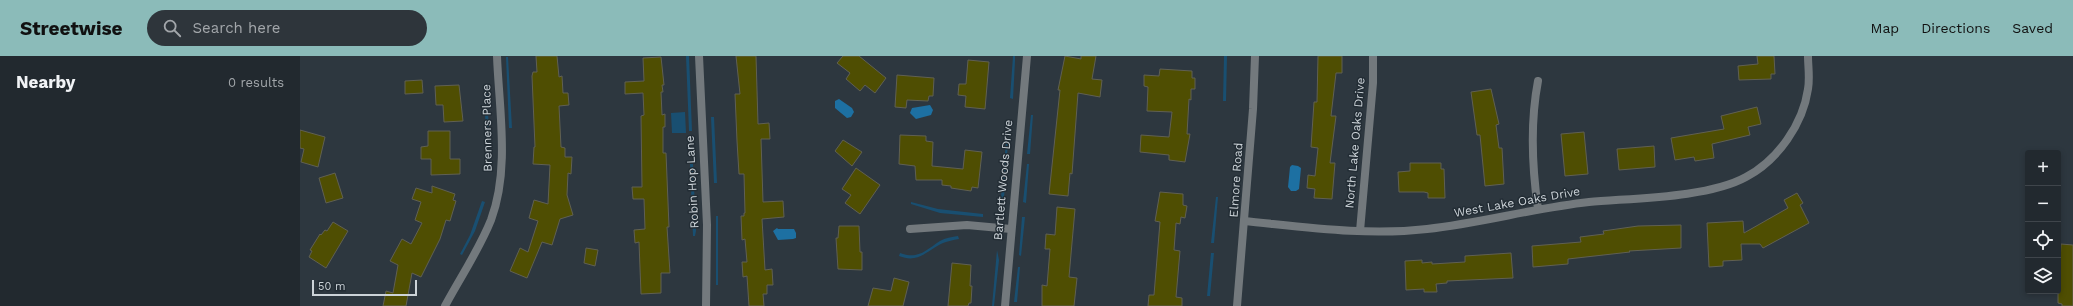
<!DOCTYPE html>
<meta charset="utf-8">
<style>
body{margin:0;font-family:"Work Sans",sans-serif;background:#2e353b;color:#f1f3f6}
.controls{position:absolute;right:12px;bottom:12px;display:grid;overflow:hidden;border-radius:4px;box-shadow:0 2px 6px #0003}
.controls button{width:36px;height:36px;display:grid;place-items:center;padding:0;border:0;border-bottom:1px solid #3f454b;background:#22292f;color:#f1f3f6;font:20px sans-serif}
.scale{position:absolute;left:12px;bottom:10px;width:105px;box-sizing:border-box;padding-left:4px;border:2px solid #ccd3d8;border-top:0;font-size:11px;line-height:14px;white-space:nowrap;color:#ccd3d8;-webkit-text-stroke:3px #232d35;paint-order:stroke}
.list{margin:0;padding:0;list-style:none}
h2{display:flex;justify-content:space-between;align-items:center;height:52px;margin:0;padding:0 16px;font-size:17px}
h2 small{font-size:13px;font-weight:400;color:#a2a6aa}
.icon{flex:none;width:22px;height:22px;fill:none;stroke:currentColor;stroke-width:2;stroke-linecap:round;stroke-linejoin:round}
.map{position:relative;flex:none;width:1773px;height:250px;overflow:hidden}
header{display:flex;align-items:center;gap:24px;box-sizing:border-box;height:56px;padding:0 20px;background:#8bbbb9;color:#111}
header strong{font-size:19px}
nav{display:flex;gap:22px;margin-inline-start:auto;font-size:14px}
.search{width:280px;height:36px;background:#2e353b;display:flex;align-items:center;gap:10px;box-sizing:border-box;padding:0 14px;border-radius:22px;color:#a2a6aa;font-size:15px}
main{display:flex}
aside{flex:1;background:#22292f}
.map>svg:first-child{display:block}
.green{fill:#194f71}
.water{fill:#1d70a2}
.building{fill:#4f4e02;stroke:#606053}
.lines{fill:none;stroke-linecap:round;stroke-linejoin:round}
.minor{stroke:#73797d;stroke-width:8}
.tertiary{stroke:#73797d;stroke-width:8}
.labels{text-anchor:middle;stroke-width:3;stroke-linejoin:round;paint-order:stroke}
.street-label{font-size:12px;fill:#ccd3d8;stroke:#232d35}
</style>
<header>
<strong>Streetwise</strong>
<div class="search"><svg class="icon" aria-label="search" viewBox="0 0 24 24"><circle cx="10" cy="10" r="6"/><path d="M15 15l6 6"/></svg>Search here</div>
<nav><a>Map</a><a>Directions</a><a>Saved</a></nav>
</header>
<main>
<aside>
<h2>Nearby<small>0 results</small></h2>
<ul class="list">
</ul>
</aside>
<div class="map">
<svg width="1773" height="250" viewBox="0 0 1773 250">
<rect width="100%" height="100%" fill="#2d373f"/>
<path class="green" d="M386 0H389L392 75H389Z
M713 0H715V5L713 43 710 42Z
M924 0H927L926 45H923Z
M206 1H208L212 72H209Z
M184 28H187L189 81H186Z
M385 56 386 77H372L371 57Z
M731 59H733L730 98H727Z
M411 61H414L417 127H414Z
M706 86H708L704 142 700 151Z
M390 108H393L396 175 395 180H393Z
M727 108H729L726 147 723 146Z
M916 141H918L914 187H911Z
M182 145 185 146 175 175 162 199 160 198 170 179Z
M611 146 638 153 683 158V161L640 157 611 148Z
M416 160H418V229H416Z
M722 161H725L721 200 719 199Z
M658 180 659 183C653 184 648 185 643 187 627 194 619 208 599 200L600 197C618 204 626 194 640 185 645 182 652 181 658 180Z
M697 194 699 204 694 250H692Z
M911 197H914L910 240H907Z
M718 211H720L717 246H714Z"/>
<path class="water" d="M539 43 552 52 554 56 551 61 547 62 535 52V45Z
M630 49 633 54 631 59 616 63 610 57 612 52Z
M992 109 998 110 1001 112 999 133 996 135H991L988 131 990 111Z
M477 172 478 173H494L496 177V182L493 183 478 184 473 175Z"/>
<path class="building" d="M236 0H257L259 21 262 20 263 37H268L269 49 259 50 261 91 265 92V101H272L271 118 268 117 267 139 273 159 260 163 252 189 242 186 227 222 210 215 220 192 228 196 238 165 229 162 234 144 248 148 250 109 233 108 234 91H235L232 20 233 16H237Z
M436 0H456L458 68 469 67 470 83H461L463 146 483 145 484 161 462 163 465 214 472 213 473 229H467V238H463L464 250H449L447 220 443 221 442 206H447L445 183 442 184 441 160H444V157H445L444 118H439L437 85 435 38H440Z
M543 0H559L586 22 575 37 565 29 560 35 546 23 550 17 537 7Z
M765 0 781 3V0H796L792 23 802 24 800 41 778 37 772 118 770 117 768 140 749 138 760 34H758Z
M1018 0H1042V17H1036L1031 60H1036L1030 107H1035L1032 143 1014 142 1015 133 1007 132 1008 119 1015 120 1018 92 1011 91 1014 46H1017Z
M1457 0H1474L1475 18H1471V23L1439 24 1438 10 1458 8Z
M361 1 364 29H362L363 36H361L362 59 365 58V71H363V97H366L369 171H367L370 217H361V237L341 238 339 186 335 187 334 174 345 173 344 143H333L332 131H342L341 60 344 59 343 37 325 38V26L344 25 343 2Z
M668 4 689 6 685 53 665 51 666 40 658 39 659 28H666Z
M860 13 892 15V22H895V33H891V44L889 43 887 78H890L885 106 869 104V99L840 96 841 79 869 81 872 56 847 55 848 31 844 30V19L859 20Z
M597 19 634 22 633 40H629L628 45 607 44 606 52 595 51Z
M122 24 123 37 105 38V25Z
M159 29 163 65 144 66 143 49H136L135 30Z
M1191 33 1199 68 1196 69 1199 92H1202L1204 128 1185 130 1180 79H1177L1171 36Z
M1457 51 1461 68 1448 71 1450 79 1412 88 1414 102 1395 105 1394 101 1375 104 1371 82 1424 73 1421 60Z
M0 74 25 81 18 111 1 106 4 93 0 92Z
M128 75H150V103H160V118L131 119V103H121V91L128 90Z
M1284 76 1288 118 1265 120 1261 78Z
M600 79 626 80V85L633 86 632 110 663 113 665 94 682 96 678 132 672 131 671 135 651 132V130L642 129V124H616L615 110 599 108Z
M543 84 562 96 552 110 535 95Z
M1354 90 1355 111 1319 114 1317 93Z
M1110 107H1141V113H1144L1145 142H1128V137L1124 136H1099L1098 116 1110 115Z
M556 112 580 129 560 158 545 147 551 139 542 133Z
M35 117 43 142 26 147 19 122Z
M132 130 155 138 153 144 156 145 150 165 146 164 140 183 121 221 112 217 106 250H83L86 235 93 237 98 209 90 205 102 183 111 188 122 167 115 164 121 146 112 143 116 132 132 137Z
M860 136 883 138V149L887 150 885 162 881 161 880 168 876 167 874 194 880 195 876 241 882 242V250H848L849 239H854L860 166 855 165Z
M1497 137 1503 147 1500 149 1509 167 1463 192 1460 188H1441L1442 204 1423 205V210L1409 211 1407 167 1443 165 1444 177 1488 152 1484 144Z
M757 151 775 153 769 221 777 222 774 250H742V229L747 230 750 193H745L746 178 755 179Z
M33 166 48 175 26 212 9 201 12 195 10 194 20 178 21 179 25 174 27 175Z
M1381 169V192L1329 195 1330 196 1268 203V208L1233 211 1232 190 1281 186 1280 181 1304 178 1303 175 1338 170Z
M539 170H559L560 196H562V214L538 213 536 182H538Z
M1761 188 1773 189V250H1762V248L1758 247V206H1760Z
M286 192 298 194 295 210 284 207Z
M1211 197 1213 222 1147 225V227L1136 228 1137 236H1124V233L1106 234 1105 205 1122 204V207L1132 206V208L1165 206V200Z
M652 207 671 209 670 230H672L671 247H669L668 250H648Z
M594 222 609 226 603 250H568L573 232 591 235Z"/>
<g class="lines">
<path class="minor" d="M399 0 407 169 406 250
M1238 153C1232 111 1230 67 1238 25
M944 165C1005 171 1066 180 1127 173 1182 167 1234 152 1289 146 1333 142 1408 142 1446 121 1478 104 1503 68 1508 33 1510 22 1508 10 1508 0
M610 173 667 169 711 173
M1060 175 1073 27V0
M145 250C160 222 179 194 191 164 210 113 199 53 197 0
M705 250 727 0"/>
<path class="tertiary" d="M937 250 953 53 955 0"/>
</g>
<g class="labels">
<g class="street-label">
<text transform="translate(187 72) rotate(-91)" y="4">Brenners Place</text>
<text transform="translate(1055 87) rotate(-85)" y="4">North Lake Oaks Drive</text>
<text transform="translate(703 124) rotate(-85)" y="4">Bartlett Woods Drive</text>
<text transform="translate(936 124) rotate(-86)" y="4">Elmore Road</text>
<text transform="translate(392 126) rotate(-93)" y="4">Robin Hop Lane</text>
<text transform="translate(1217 146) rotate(-10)" y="4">West Lake Oaks Drive</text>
</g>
</g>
</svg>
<div class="controls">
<button>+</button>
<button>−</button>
<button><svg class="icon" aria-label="locate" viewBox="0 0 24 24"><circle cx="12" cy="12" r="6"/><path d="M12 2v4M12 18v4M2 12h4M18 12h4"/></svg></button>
<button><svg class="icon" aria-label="layers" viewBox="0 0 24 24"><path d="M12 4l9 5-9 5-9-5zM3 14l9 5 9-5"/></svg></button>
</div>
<div class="scale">50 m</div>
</div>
</main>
